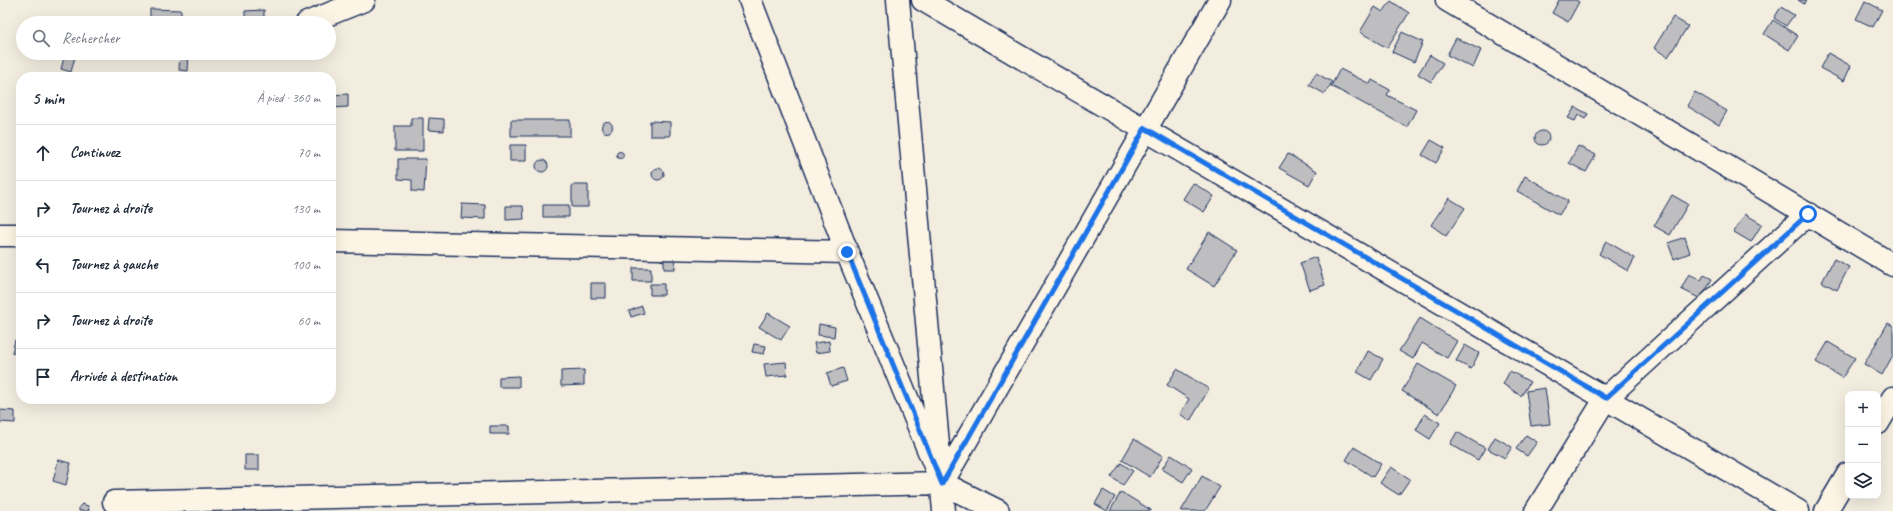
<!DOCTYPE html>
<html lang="fr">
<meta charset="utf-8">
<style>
body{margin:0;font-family:Caveat,sans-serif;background:#f2f2f3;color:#1f2937}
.controls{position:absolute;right:12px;bottom:12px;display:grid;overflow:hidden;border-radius:8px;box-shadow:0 4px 16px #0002}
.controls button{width:36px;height:36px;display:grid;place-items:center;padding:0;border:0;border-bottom:1px solid #e0e1e3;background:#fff;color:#1f2937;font:20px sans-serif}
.stop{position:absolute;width:12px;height:12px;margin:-9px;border:3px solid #1a73e8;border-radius:50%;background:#fff}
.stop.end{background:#1a73e8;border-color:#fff;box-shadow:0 1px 4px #0008}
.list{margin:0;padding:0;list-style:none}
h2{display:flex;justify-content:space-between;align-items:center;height:52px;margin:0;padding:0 16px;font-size:17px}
h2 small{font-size:13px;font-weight:400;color:#747a83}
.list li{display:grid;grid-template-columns:26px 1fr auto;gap:12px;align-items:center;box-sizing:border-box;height:56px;padding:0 16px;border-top:1px solid #e0e1e3}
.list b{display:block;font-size:15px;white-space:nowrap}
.list em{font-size:13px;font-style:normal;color:#747a83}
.icon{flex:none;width:22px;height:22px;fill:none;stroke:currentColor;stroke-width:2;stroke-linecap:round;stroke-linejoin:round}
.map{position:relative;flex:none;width:1893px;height:511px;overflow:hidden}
.search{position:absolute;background:#fff;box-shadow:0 4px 16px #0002;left:16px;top:16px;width:320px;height:44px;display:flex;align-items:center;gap:10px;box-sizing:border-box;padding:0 14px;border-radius:22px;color:#747a83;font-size:15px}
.panel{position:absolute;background:#fff;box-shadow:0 4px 16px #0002;left:16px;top:72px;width:320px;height:332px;border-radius:16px}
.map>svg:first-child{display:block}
.building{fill:#bebec0;stroke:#1b2f5e}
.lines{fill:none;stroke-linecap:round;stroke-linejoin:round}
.minor-casing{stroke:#1b2f5e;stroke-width:25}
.minor{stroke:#fcf5e5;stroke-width:22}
.route{stroke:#1a73e8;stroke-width:5}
</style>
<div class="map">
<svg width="1893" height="511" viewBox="0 0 1893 511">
<rect width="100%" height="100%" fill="#f3ede0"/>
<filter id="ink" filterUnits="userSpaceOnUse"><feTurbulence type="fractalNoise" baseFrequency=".025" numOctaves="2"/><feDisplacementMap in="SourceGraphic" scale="8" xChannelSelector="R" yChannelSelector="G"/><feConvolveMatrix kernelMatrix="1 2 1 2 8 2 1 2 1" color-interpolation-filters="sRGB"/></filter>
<g filter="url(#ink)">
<path class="building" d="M1559 0H1576L1579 2 1568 22 1552 13Z
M1798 0H1807L1804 4Z
M1391 1 1409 13 1387 48 1360 32 1375 7 1383 12Z
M1865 1 1882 10 1873 27 1856 19Z
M1781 7 1794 15 1786 26 1774 18Z
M150 9 181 10V23H150Z
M264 10V23H245V11Z
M1673 17 1688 26 1668 57 1654 48Z
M1773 20 1798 36 1789 50 1764 34Z
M1402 32 1423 42 1414 62 1392 52Z
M1456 38 1481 50 1473 68 1447 55Z
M180 53 189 54 188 71 179 70Z
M1828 53 1851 66 1844 81 1820 68Z
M65 54 75 57 71 72 61 69Z
M1430 55 1443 63 1431 82 1418 74Z
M1340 69 1370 84 1372 80 1390 90 1387 95 1416 110 1407 127 1331 86Z
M1316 73 1332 82 1325 94 1309 85Z
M1695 92 1727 111 1719 125 1687 106Z
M348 94V107L331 108V95Z
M1575 107 1588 114 1585 119 1578 115 1575 121 1568 118Z
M411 118H423V151H395V126H411Z
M429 118 444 119V131L428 130Z
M511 120H570V136H511Z
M650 121 670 122V136H650Z
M601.5 127a5.5 5.5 0 1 1 11 0a5.5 5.5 0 1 1-11 0Z
M1535 138a7 7 0 1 1 14 0a7 7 0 1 1-14 0Z
M1431 140 1445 148 1436 163 1422 155Z
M510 145H526V161H510Z
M1578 146 1596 155 1586 172 1569 163Z
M616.5 155a3.5 3.5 0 1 1 7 0a3.5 3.5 0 1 1-7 0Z
M1288 154 1317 171 1309 185 1279 168Z
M398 159H426L424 192 412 191V180L398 179Z
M536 166a6 6 0 1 1 12 0a6 6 0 1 1-12 0Z
M652 174a6 6 0 1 1 12 0a6 6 0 1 1-12 0Z
M1525 176 1568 201 1559 215 1517 191Z
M1193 183 1214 196 1204 212 1183 199Z
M572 185H588V207H572Z
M1672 195 1688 204 1670 235 1654 226Z
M1449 198 1465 208 1446 236 1431 225Z
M462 204 485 205V219L461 218Z
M543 205H569V217H543Z
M506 206H523L524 219 506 220Z
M1745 214 1762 224 1751 242 1734 232Z
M1209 232 1237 250 1214 286 1186 269Z
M1685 237 1690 253 1674 259 1668 243Z
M1606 241 1635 258 1628 271 1599 254Z
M661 250 676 251 675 269H664V261L660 260Z
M1316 257 1325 285 1310 290 1300 263Z
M1834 259 1849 267 1837 290 1822 282Z
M633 268H651V281H633Z
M1689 274 1701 280 1704 275 1712 279 1701 299 1681 289Z
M591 283H606V298H591Z
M650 284H664V295H650Z
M642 306 644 313 631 317 629 311Z
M768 313 790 326 781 340 759 327Z
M1420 318 1457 341 1447 358 1422 343 1413 359 1399 351Z
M1888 323 1893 326V355L1882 375 1864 364Z
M819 324 835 327 834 337 818 335Z
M15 340 21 341V354L12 353Z
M829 341 830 351 816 353 814 343Z
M1828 342 1855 358 1842 378 1816 362Z
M754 344 766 346 764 354 752 352Z
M1465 345 1479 353 1471 369 1456 361Z
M1368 351 1383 359 1371 380 1357 372Z
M786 362 787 375 766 377 764 364Z
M1418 364 1456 386 1439 414 1402 391Z
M843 368 847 381 831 386 827 373Z
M1177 369 1209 389 1190 421 1180 414 1189 399 1167 385Z
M584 370V385L561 386V371Z
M1510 371 1530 382 1521 396 1503 384Z
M519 376V387H499V377Z
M1545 388 1550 424 1531 426 1526 391Z
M0 410 15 411V423L0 422Z
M1425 414 1440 423 1430 439 1416 430Z
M490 426H509V434H490Z
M1457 432 1485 448 1478 460 1450 444Z
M1526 435 1537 442 1527 456 1516 449Z
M1495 437 1512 447 1505 458 1488 449Z
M1134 439 1163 456 1150 477 1122 460Z
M1354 447 1381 464 1373 477 1346 460Z
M245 455H259V470H245Z
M1171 455 1192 468 1183 482 1162 469Z
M58 460 71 463 66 485 53 481Z
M1121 463 1133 471 1123 485 1111 477Z
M1391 467 1410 479 1399 495 1380 483Z
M1202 476 1220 487 1205 511H1181Z
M1103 490 1115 497 1107 511 1095 504Z
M1121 492 1151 510V511H1110Z
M82 504 88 506 89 511H79V507Z"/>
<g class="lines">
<g class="minor-casing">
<path id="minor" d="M750 0 847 252 942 483
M898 0 944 511
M923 0 1798 511
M1447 0 1893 265
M307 23 364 0
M0 235H21
M331 241 847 252
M1878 423 1893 398
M942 483 1220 0
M114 502 942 483 998 511
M1536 511 1606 398 1808 214
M1826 511 1848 474"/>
</g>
<use href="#minor" class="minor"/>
</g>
</g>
<g class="lines" filter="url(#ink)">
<path class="route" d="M847 252 942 484 1145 128 1606 398 1808 214"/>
</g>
</svg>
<div class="controls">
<button>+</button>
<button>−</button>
<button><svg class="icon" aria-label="layers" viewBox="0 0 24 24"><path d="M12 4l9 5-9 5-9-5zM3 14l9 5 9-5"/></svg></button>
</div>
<div class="stop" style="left:1808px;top:214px"></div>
<div class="stop end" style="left:847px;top:252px"></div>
<div class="search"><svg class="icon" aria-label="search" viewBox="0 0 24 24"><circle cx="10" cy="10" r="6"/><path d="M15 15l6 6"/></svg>Rechercher</div>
<section class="panel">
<h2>5 min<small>À pied · 360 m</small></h2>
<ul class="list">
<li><svg class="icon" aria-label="ahead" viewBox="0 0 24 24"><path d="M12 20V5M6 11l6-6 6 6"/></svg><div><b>Continuez</b></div><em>70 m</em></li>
<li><svg class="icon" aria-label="right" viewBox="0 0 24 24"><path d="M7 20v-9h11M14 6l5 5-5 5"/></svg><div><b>Tournez à droite</b></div><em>130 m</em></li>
<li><svg class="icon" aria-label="left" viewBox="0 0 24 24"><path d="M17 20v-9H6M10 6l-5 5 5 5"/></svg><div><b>Tournez à gauche</b></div><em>100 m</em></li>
<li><svg class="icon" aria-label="right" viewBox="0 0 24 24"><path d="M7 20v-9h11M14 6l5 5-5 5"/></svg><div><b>Tournez à droite</b></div><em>60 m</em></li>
<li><svg class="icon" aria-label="arrive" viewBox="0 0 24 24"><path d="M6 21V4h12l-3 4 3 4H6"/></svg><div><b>Arrivée à destination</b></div></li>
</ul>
</section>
</div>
